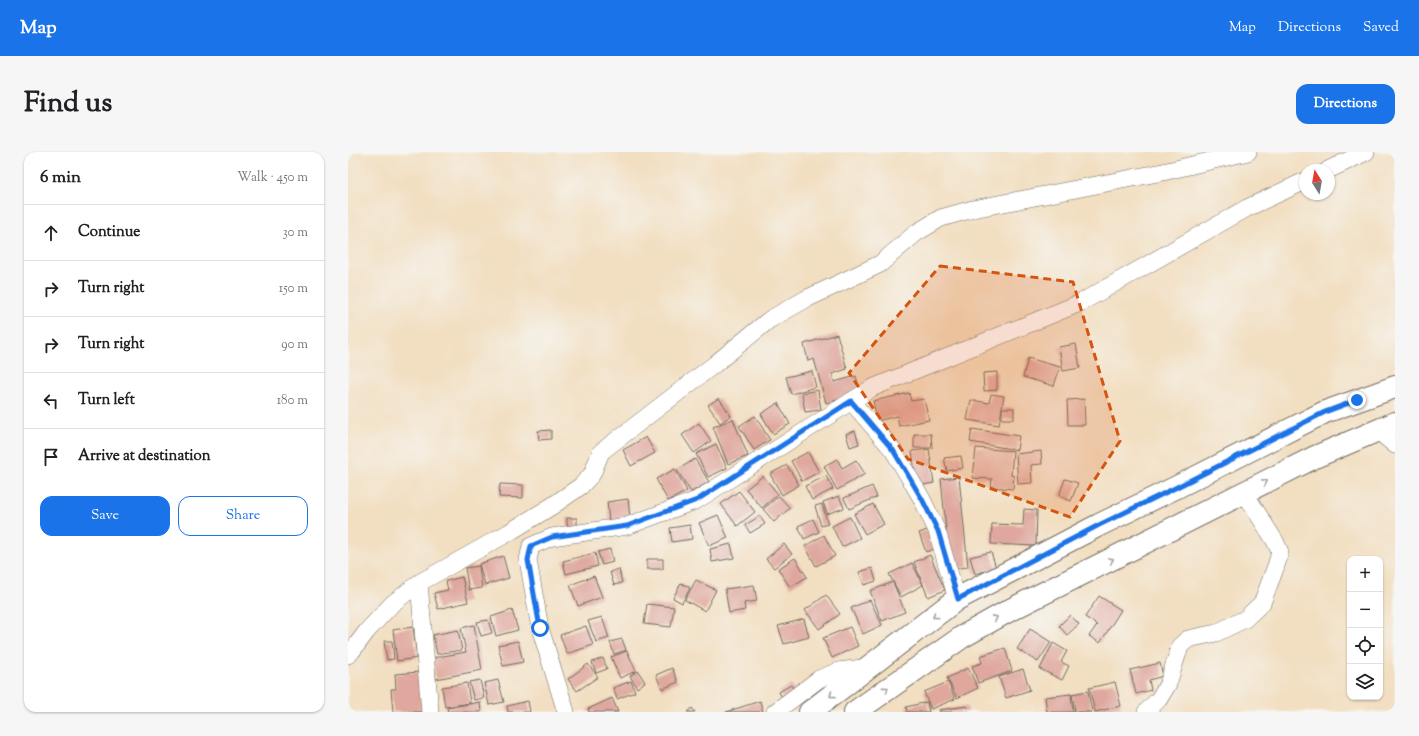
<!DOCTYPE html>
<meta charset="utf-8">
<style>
body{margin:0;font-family:"Sorts Mill Goudy",serif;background:#f6f6f6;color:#202124}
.controls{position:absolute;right:12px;bottom:12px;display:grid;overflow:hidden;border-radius:8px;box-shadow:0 1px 3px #0004}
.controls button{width:36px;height:36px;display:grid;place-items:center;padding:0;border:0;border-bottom:1px solid #e0e0e0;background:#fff;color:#202124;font:20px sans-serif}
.compass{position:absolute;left:951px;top:12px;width:36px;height:36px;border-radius:50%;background:#fff;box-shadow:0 1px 3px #0004;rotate:349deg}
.stop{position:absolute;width:12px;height:12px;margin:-9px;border:3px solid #1a73e8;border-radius:50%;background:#fff}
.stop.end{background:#1a73e8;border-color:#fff;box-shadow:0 1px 4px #0008}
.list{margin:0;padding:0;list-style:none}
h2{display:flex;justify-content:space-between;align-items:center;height:52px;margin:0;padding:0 16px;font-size:17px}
h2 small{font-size:13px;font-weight:400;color:#757577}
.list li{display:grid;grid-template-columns:26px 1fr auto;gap:12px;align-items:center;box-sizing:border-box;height:56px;padding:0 16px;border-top:1px solid #e0e0e0}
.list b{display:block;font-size:15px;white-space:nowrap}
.list em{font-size:13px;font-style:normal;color:#757577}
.actions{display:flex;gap:8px;padding:12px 16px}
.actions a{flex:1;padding:9px 0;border:1px solid #1a73e8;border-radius:12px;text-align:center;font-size:14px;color:#1a73e8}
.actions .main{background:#1a73e8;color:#fff}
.icon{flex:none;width:22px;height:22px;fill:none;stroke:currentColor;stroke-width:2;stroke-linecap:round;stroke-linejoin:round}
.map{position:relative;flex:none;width:1047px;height:560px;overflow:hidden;border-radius:12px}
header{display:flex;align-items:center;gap:24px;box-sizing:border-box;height:56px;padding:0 20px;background:#1a73e8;color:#fff}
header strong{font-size:19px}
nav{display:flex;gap:22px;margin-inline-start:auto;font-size:14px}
.intro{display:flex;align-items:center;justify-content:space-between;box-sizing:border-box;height:96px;padding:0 24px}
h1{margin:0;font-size:28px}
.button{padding:10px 18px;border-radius:12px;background:#1a73e8;color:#fff;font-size:14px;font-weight:700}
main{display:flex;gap:24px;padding:0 24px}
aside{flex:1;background:#fff;border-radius:12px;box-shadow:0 1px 3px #0004}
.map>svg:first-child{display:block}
.building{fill:#dfa79d}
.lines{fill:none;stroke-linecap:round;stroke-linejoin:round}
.minor-casing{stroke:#716a5f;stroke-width:18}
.tertiary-casing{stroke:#716a5f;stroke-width:24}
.minor{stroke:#fff;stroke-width:17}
.tertiary{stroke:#fff;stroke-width:22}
.oneway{stroke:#a0a0a0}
.route{stroke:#1a73e8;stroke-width:5}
.marked{fill:#d5540f;fill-opacity:0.2;stroke:#d5540f;stroke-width:3;stroke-dasharray:8 5;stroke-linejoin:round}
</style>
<header>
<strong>Map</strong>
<nav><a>Map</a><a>Directions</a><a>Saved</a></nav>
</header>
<div class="intro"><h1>Find us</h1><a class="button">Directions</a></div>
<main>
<aside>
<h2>6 min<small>Walk · 450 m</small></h2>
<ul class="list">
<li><svg class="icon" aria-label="ahead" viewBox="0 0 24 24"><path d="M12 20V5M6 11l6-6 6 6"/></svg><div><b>Continue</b></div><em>30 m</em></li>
<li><svg class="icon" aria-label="right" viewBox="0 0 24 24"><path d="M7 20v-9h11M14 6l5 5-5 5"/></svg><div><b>Turn right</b></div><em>150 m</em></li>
<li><svg class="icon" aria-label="right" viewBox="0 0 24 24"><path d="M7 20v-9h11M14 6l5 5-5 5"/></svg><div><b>Turn right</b></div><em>90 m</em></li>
<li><svg class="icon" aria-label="left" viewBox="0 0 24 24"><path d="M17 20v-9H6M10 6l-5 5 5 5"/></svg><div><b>Turn left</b></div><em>180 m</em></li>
<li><svg class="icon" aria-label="arrive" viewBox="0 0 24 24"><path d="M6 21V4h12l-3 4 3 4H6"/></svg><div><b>Arrive at destination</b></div></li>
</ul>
<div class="actions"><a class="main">Save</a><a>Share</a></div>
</aside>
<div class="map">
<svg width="1047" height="560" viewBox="0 0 1047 560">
<rect width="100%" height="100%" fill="#f6f6f2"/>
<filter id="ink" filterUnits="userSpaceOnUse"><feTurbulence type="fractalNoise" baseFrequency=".025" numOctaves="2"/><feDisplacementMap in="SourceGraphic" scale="8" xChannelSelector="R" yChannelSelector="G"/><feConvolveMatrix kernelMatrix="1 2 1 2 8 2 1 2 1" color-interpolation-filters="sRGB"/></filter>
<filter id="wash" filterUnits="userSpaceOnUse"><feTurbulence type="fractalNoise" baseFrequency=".012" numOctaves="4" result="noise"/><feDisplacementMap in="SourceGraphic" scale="16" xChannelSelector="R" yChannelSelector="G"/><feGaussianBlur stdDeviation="0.9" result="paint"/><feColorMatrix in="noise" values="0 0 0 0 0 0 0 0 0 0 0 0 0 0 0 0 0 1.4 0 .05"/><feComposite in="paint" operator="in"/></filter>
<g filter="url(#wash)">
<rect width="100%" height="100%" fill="#f2dec0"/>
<g id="blocks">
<path class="building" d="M489 182 499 217 484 222 486 230 508 224 513 241 478 251 466 207 460 209 456 192Z
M728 192 732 216 715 219 711 195Z
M680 206 712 215 706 234 675 225Z
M464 219 468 235 443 242 438 225Z
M649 220V238L636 239 635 221Z
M470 238 473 258 457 260 454 241Z
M561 241 563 249 576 247 581 268 551 274 549 264 529 269 525 249Z
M643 242 656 244 651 273 619 268 623 248 641 251Z
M371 246 383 264 372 271 360 253Z
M736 247 737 273H720L719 248Z
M430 251 442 272 425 282 413 262Z
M654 256H666V267H654Z
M407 264 422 288 406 298 391 274Z
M385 267 400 304 380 312 365 275Z
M351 271 363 289 346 301 334 283Z
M624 277 671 284 669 298 622 290Z
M203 278V287L191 288 190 279Z
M507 279 511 292 502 295 498 282Z
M566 282H583L584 296H566Z
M298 285 307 301 283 314 275 298Z
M368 292 379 316 360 325 348 302Z
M628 296 665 299 663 323 666 324 665 337 643 335 644 327 625 326Z
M581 297 586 331 569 334 564 299Z
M693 299 694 312 683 313 684 331 670 332 668 302Z
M460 300 471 320 454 329 443 309Z
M613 304 615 316 599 319 596 306Z
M347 307 361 330 343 340 329 318Z
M489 307 494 316 508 308 517 322 489 338 476 314Z
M439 313 451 333 434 343 422 322Z
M327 317 339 339 320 349 308 327Z
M415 324 430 342 414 356 398 337Z
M478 324 485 337 464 348 457 334Z
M611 325 620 415 602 417 593 327Z
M717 327 730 331 723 349 711 344Z
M152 332 175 333V346L151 345Z
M524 334 529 345 501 357 496 346Z
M391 339 407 360 389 374 373 352Z
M431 344 442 356 426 370 415 357Z
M491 344 496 356 479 362 475 350Z
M280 347 282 366 261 369 259 350Z
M474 352 480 372 473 374 467 354Z
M525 352 536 372 517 382 506 362Z
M676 357 689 358 688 394 643 392 644 372 675 373Z
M370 363 380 386 361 394 351 371Z
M412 364 417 372 402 381 397 373Z
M502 365 512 386 494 395 484 374Z
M219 366H229V380L219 381Z
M465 367 471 380 456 387 450 374Z
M342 373 344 387 324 390 322 376Z
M582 377 589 396 578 400 571 381Z
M476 383 487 404 468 414 457 394Z
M383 392 386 406 364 410 362 397Z
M436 392 444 402 426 416 418 407Z
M262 397 265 410 254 413 250 400Z
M643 400 648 416 627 422 622 405Z
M247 401 250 414 218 422 215 409Z
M582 403 597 438 580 445 566 410Z
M155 404 161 426 137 433 131 412Z
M447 406 459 425 442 435 430 417Z
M299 407H315V417H299Z
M564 411 575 433 553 445 541 422Z
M131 414 134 436 121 438 117 416Z
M524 416 528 429 516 433 511 420Z
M271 417 274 431 266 433 262 420Z
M246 424 254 445 230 454 222 433Z
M114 425 120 450 90 457 86 441 100 438 98 429Z
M348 428 368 438 357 459 337 448Z
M545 430 557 460 534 469 522 439Z
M333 431 342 436 334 451 325 446Z
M406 433 409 449 396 451 397 458 381 461 377 437Z
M478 443 492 462 471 477 457 458Z
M751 444 773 458 752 491 741 484 749 473 737 465Z
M522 448 534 473 515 482 503 456Z
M299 452 326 455 323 475 296 472Z
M164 458 170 478 148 484 143 465Z
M722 463 731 472 719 483 711 474Z
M254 465 261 486 248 490 240 469Z
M456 467 461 485 436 492 430 474Z
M140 468 144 481 133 484 129 470Z
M126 473 134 518 88 527 84 506 118 500 113 476Z
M238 474 245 493 219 502 212 483Z
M65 475 69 506 49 509 45 478Z
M502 475 510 494 484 506 475 486Z
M682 477 703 490 690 510 669 497Z
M110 478 114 498 89 502 85 483Z
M274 487 278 498 266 502 262 490Z
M36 489H44L46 507 39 508Z
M170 489 175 510 155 514 150 493Z
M705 491 719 499 713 510 721 514 714 528 692 517Z
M657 496 664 519 630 531 624 514 634 511 632 504Z
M279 499 288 519 272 526 263 505Z
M255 506 259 517 248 521 244 510Z
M812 511 815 524 801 528 803 538 788 542 782 518Z
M240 512 250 525 229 539 220 527Z
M324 516 330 530 314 537 308 523Z
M620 516 630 536 609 546 599 526Z
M675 517 682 538 658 546 651 525Z
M290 519 297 530 289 536 282 524Z
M71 520 76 560H45L43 537H48L47 522Z
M132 528 136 546 126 548 121 530Z
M150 528 156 550 141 553 136 531Z
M283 529 287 540 269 547 265 536Z
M600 530 607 547 583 557 576 540Z
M767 530 773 554 747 560 741 536Z
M119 531 122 551 97 555 94 535Z
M443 533 448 541 436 549 431 540Z
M740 539 744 560H727L724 542Z
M723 542 725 560H699L697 545Z
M264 546 270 560H241L240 557Z
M180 549 182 560H160L159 554Z
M412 549 415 560H378Z
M132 550 133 560H100L99 556Z
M579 550 581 560H559L558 555Z
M619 554 620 560H592L591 558Z
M344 556 347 560H339Z"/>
</g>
</g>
<g filter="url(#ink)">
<use href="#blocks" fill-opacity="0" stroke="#716a5f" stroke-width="1"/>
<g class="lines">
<g class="minor-casing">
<path id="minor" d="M980 18 1018 0
M503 249 545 298 574 347 589 379 609 447
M1029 278 1047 293
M71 431 82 560
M0 503 4 499 19 479 44 452 71 431 160 381 204 354 233 334 244 322 253 300 367 212 421 168 458 147 532 112 568 81 593 66 625 57 815 20 900 0
M218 560 192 476 180 408 183 394 204 385 279 374 349 348 524 236 732 151 899 56 957 29
M427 560 471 527 491 519 522 515
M798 560 811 547 820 532 832 494 840 487 868 481 897 467 914 451 928 414 932 400 927 389 896 340"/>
</g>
<g class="tertiary-casing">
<path id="tertiary" d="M462 560 609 447 751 373 829 335 977 260 1047 235
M507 560 614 485 662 458 967 305 1047 271"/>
</g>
<use href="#minor" class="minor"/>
<use href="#tertiary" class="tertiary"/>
</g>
<defs><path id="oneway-chevron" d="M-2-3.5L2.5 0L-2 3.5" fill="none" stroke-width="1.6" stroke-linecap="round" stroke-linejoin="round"/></defs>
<g class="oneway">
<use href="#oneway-chevron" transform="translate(917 330) rotate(-26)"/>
<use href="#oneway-chevron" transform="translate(763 408) rotate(-26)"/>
<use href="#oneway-chevron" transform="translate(587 464) rotate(143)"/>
<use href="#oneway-chevron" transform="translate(647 466) rotate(-29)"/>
<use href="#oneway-chevron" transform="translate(538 537) rotate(-36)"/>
<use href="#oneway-chevron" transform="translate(484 543) rotate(143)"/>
</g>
</g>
<g class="lines" filter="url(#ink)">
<path class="route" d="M192 476 180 408 183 394 204 385 279 374 349 348 503 249 545 298 574 347 590 379 610 447 751 373 829 335 977 260 1009 248"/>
</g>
<path class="marked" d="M592 114 725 130 772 289 722 365 560 307 501 221Z"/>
</svg>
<div class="controls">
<button>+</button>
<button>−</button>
<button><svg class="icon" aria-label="locate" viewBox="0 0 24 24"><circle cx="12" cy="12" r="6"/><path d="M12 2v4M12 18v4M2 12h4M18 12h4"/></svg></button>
<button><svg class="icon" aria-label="layers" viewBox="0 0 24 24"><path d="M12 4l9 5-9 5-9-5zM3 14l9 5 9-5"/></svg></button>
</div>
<svg class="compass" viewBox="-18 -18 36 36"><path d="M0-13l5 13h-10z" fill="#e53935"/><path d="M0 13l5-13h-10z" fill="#757577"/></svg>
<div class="stop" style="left:192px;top:476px"></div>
<div class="stop end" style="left:1009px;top:248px"></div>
</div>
</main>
